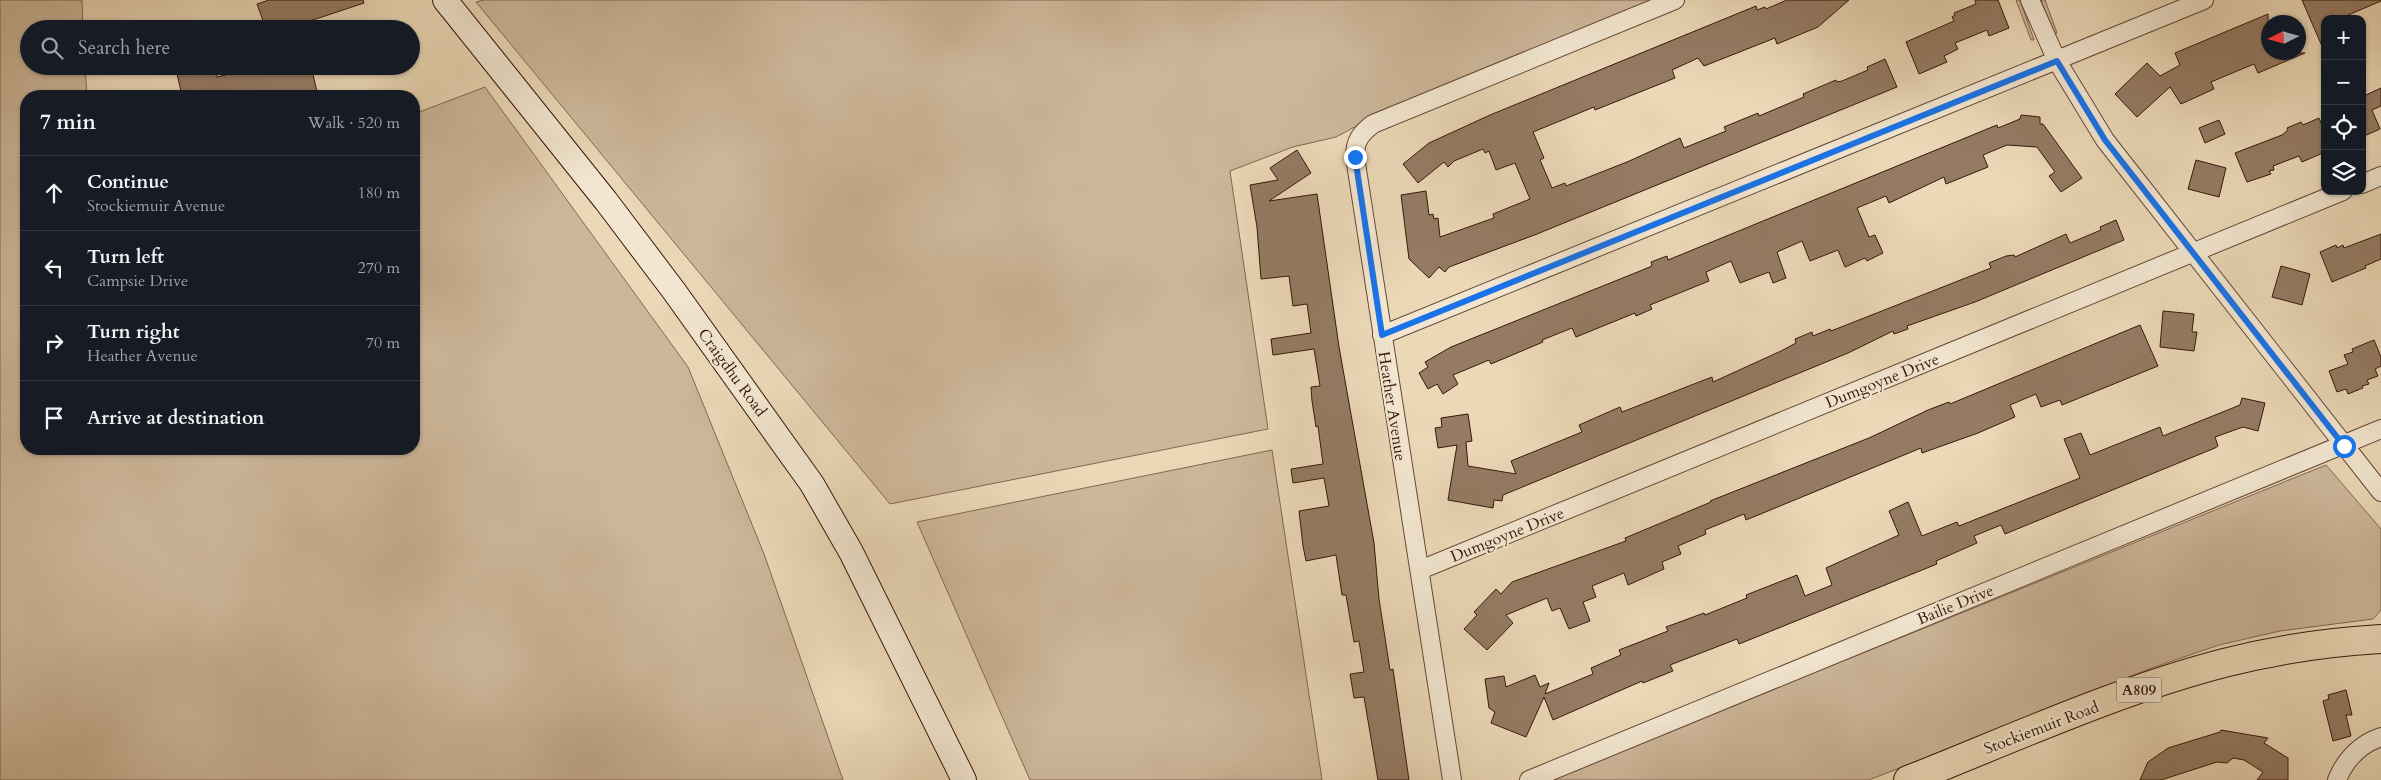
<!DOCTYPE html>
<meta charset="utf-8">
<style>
body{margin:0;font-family:Cardo,serif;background:#242831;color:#f1f3f6}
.controls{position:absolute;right:15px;top:15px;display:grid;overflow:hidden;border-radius:10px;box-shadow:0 1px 4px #0004}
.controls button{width:45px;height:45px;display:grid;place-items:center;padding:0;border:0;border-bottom:1px solid #363941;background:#171b24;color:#f1f3f6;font:25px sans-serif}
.compass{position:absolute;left:2261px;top:15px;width:45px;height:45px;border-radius:50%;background:#171b24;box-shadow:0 1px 4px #0004;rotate:265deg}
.stop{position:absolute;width:15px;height:15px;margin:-11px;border:4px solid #1a73e8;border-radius:50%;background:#fff}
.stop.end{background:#1a73e8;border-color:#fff;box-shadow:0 1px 5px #0008}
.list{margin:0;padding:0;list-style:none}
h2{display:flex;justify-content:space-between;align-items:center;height:65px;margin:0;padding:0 20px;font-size:21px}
h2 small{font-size:16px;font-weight:400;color:#9ea1a6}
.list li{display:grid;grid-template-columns:32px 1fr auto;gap:15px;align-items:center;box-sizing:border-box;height:75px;padding:0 20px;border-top:1px solid #363941}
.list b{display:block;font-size:19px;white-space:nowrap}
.list p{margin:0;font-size:16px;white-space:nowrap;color:#9ea1a6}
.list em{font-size:16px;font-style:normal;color:#9ea1a6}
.icon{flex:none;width:28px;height:28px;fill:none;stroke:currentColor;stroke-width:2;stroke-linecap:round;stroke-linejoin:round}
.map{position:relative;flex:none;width:2381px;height:780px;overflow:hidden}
.search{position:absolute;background:#171b24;box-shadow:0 1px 4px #0004;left:20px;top:20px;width:400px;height:55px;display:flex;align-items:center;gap:12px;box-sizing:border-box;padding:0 18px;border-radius:28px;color:#9ea1a6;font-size:19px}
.panel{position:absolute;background:#171b24;box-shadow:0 1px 4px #0004;left:20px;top:90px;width:400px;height:365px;border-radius:20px}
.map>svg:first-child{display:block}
.green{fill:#cdb79a;stroke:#826752}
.building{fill:#957b64;stroke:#38170a}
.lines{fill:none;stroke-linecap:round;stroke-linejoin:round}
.street-casing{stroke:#654735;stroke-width:20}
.secondary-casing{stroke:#38170a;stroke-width:26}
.primary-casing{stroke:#38170a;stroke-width:30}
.street{stroke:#f2e6d0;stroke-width:18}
.secondary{stroke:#f2e6d0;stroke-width:24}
.primary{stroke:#ebd8b7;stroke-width:28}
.route{stroke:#1a73e8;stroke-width:6}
.labels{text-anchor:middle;stroke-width:4.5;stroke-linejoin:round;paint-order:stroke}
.shield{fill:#f2e6d0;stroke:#705545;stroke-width:1}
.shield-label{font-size:15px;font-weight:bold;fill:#38170a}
.street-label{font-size:16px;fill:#38170a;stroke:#f2e6d0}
</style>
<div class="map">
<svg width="2381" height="780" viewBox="0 0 2381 780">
<rect width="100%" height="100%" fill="#ebd8b7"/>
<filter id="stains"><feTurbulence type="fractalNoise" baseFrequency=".004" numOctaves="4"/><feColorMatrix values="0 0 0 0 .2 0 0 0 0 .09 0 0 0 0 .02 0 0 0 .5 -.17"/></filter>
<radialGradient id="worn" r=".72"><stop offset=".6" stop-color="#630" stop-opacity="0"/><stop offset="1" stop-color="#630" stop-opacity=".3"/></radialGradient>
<path class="green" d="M0 0H82L83 29H29V66H85L87 96H26V449H414V114L485 87 688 367 764 554 843 780H0Z
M484 0H1656L1388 109 1336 137 1293 147 1230 171 1268 429 890 504 476 2Z
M2016 0H2020L2034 40H2031Z
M2041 0H2045L2057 33 2054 34Z
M1272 450 1322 780H1030L917 522Z
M2326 465 2381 529V610L2373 619 2280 631 2219 645 2149 669 1869 780H1550Z"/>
<path class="building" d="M269 0H363L364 3 286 29H266L257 4Z
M1787 0H1849L1818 27 1777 44 1775 38 1704 66 1698 58 1672 70 1675 78 1595 110 1594 107 1533 132 1544 158 1540 160 1552 188 1565 183 1566 186 1627 162 1680 138 1684 148 1726 131 1724 127 1758 113 1759 116 1804 97 1803 94 1836 80 1837 82 1842 81 1868 70 1867 67 1885 59 1897 87 1537 234 1449 267 1445 272 1439 267 1429 278 1409 259 1401 195 1426 191 1429 215 1433 214 1434 219 1438 218 1440 237 1494 218 1493 214 1530 199 1515 163 1496 170 1489 151 1485 153 1483 149 1454 161 1448 167 1444 162 1418 183 1403 164 1429 143 1490 115 1756 6 1757 10 1765 7 1766 9Z
M1975 0H1998L2009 28 1989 36 1987 30 1955 43 1958 49 1944 56 1947 62 1919 74 1906 42 1954 21 1952 17 1955 15 1954 13 1976 4Z
M2302 0H2381V1L2339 19H2325V53Z
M2268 14V52L2305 53 2258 73 2254 64 2211 82 2214 89 2181 104 2170 87 2137 117 2115 94 2147 63 2160 76 2180 65 2175 53Z
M185 66H214L217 77 262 66H311L318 96H182L176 69Z
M2362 87 2366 95 2381 88V106L2372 110 2380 129 2362 137Z
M2021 115 2040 117V124H2043L2082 178 2061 192 2049 176 2055 172 2037 147 2007 145 1983 155 1988 167 1946 184 1944 177 1889 203 1886 196 1857 208 1869 237 1875 235 1883 253 1867 261 1865 258 1845 267 1838 250 1810 261 1802 241 1777 252 1786 278 1773 283 1769 272 1740 283 1731 261 1706 272 1709 281 1650 305 1652 309 1636 316 1635 313 1576 337 1572 328 1542 340 1543 342 1491 364 1489 360 1453 375 1458 384 1443 394 1437 384 1428 389 1419 373 1428 367 1425 362 1451 347 1640 271 1652 266 1651 262 1667 256 1668 260 1997 125 1998 128 2020 119Z
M2319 118 2325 132V152L2302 162 2299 156 2273 166 2274 170 2269 171 2271 174 2247 182 2235 153 2282 135 2288 130 2287 128 2301 122 2303 125Z
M2219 120 2225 134 2205 143 2199 128Z
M1297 150 1311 173 1269 201 1317 194 1339 347 1374 543 1379 599 1390 670 1393 669 1409 780H1378L1364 697 1354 698 1350 674 1364 672 1359 641 1354 642 1346 595H1342L1336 555 1306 561 1303 546 1299 511 1329 506 1324 478 1293 483 1291 469 1323 464 1318 426 1316 427 1312 401 1311 387 1320 386 1314 349 1273 355 1271 339 1311 333 1307 304 1293 306 1289 276 1261 279 1257 227 1250 185 1278 180 1270 168Z
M2196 160 2226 168 2219 197 2188 189Z
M2116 220 2124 240 1975 302 1907 326 1908 329 1894 334 1893 331 1848 353 1503 495 1502 501 1494 500 1493 508 1448 500 1457 445 1438 448 1435 428 1442 427 1441 418 1468 414 1472 441 1466 442 1468 466 1516 474 1511 461 1582 432 1579 425 1604 414 1620 407 1622 412 1712 377 1713 382 1781 351 1796 343 1795 339 1812 332 1813 336 1830 329 1831 331 1991 268 1989 263 2006 256 2014 255 2015 257 2066 234 2070 243 2101 230 2100 227Z
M2381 234V259L2365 266 2366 268 2332 282 2320 252 2336 245 2337 248 2343 245 2344 248Z
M2281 266 2310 274 2302 305 2272 297Z
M2163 311 2194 314 2192 332H2197L2194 351 2160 347Z
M2140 325 2158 366 2062 405 2060 400 2041 407 2036 394 2010 405 2015 417 1978 433 1922 453 1921 448 1746 520 1744 514 1705 530 1706 534 1678 546 1681 554 1662 562 1664 569 1628 585 1624 573 1592 586 1596 597 1583 602 1590 621 1569 629 1560 608 1552 611 1547 598 1506 615 1513 623 1487 650 1464 629 1477 615 1474 612 1496 589 1501 594 1512 582 1626 541 1625 538 1711 502 1710 501 1869 438 1928 410 1949 402 1950 404Z
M2374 340 2381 357V366L2375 369 2378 376 2367 380 2369 384 2362 386 2363 388 2348 394 2346 389 2337 392 2329 371 2348 364 2344 355 2353 352 2352 349Z
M2242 398 2265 403 2258 431 2243 427 2215 437 2218 446 2215 448 2005 534 2001 525 1974 536 1977 543 1936 561 1937 564 1739 644 1737 639 1670 665 1673 671 1643 683 1642 681 1553 720 1544 697 1526 737 1491 723 1495 712 1489 708 1485 679 1504 676 1506 687 1535 675 1540 687 1549 683 1545 694 1593 674 1591 668 1621 655 1619 650 1668 631 1666 627 1704 613 1705 615 1747 598 1746 595 1797 575 1805 596 1832 585 1826 568 1899 535 1889 511 1908 502 1922 536 1957 522 1959 526 2080 478 2064 439 2081 433 2090 455 2160 427 2163 436 2240 405Z
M2346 690 2352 715H2346L2351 736 2333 741 2323 701 2329 699 2328 695Z
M2221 730 2268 738 2264 743 2288 758V780H2257L2263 772 2244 760 2233 758 2227 763 2217 762 2161 780H2140L2148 762 2168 748 2220 732Z"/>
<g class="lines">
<g class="street-casing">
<path id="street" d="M2030 0 2057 61 2105 140 2381 492
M2362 184 2381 176
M1382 335 2204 0
M1420 570 2343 191
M1452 780 1355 157C1355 141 1360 134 1373 124L1675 0
M1529 780 2381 429
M2337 780C2345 760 2360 744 2381 737"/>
</g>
<g class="secondary-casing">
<path id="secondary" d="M445 0 606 201 674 291 812 484 851 552 964 780"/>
</g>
<g class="primary-casing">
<path id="primary" d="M1908 780C2012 739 2116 691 2224 663 2275 650 2328 642 2381 639"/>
</g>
<use href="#street" class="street"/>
<use href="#secondary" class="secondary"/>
<use href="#primary" class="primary"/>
</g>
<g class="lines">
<path class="route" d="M1355 157 1382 335 2057 61 2105 140 2344 446"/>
</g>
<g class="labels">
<rect class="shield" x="2116.5" y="677.5" width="45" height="25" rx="4"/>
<g class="shield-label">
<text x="2139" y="695">A809</text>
</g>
<g class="street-label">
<text transform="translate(733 372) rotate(54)" y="6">Craigdhu Road</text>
<text transform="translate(1882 380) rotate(-22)" y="6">Dumgoyne Drive</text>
<text transform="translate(1393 406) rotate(81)" y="6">Heather Avenue</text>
<text transform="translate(1507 534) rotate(-22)" y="6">Dumgoyne Drive</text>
<text transform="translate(1955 604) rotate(-22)" y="6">Bailie Drive</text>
<text transform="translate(2041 727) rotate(-21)" y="6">Stockiemuir Road</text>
</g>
</g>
<rect width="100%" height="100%" filter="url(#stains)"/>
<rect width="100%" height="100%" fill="url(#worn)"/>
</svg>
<div class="controls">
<button>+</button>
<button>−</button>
<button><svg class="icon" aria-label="locate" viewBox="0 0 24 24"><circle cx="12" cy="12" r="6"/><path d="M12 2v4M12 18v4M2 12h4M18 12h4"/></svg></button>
<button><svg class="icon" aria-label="layers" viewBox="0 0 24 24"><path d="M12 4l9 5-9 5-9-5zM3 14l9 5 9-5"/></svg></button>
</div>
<svg class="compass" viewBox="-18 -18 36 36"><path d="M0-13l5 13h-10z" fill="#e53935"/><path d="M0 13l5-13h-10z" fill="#9ea1a6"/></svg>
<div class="stop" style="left:2344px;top:446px"></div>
<div class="stop end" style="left:1355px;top:157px"></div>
<div class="search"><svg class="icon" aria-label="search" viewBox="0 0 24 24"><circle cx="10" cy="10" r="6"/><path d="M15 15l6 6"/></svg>Search here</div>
<section class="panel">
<h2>7 min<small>Walk · 520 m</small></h2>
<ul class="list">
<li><svg class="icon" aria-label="ahead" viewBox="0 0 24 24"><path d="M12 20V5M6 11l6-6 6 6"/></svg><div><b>Continue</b><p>Stockiemuir Avenue</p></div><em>180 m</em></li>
<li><svg class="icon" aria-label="left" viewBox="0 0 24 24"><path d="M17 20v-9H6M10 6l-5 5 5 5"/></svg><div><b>Turn left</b><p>Campsie Drive</p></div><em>270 m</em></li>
<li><svg class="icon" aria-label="right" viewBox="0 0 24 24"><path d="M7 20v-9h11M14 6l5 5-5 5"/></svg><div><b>Turn right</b><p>Heather Avenue</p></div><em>70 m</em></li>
<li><svg class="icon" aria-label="arrive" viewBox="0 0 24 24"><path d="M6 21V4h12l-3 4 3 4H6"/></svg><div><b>Arrive at destination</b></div></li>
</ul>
</section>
</div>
